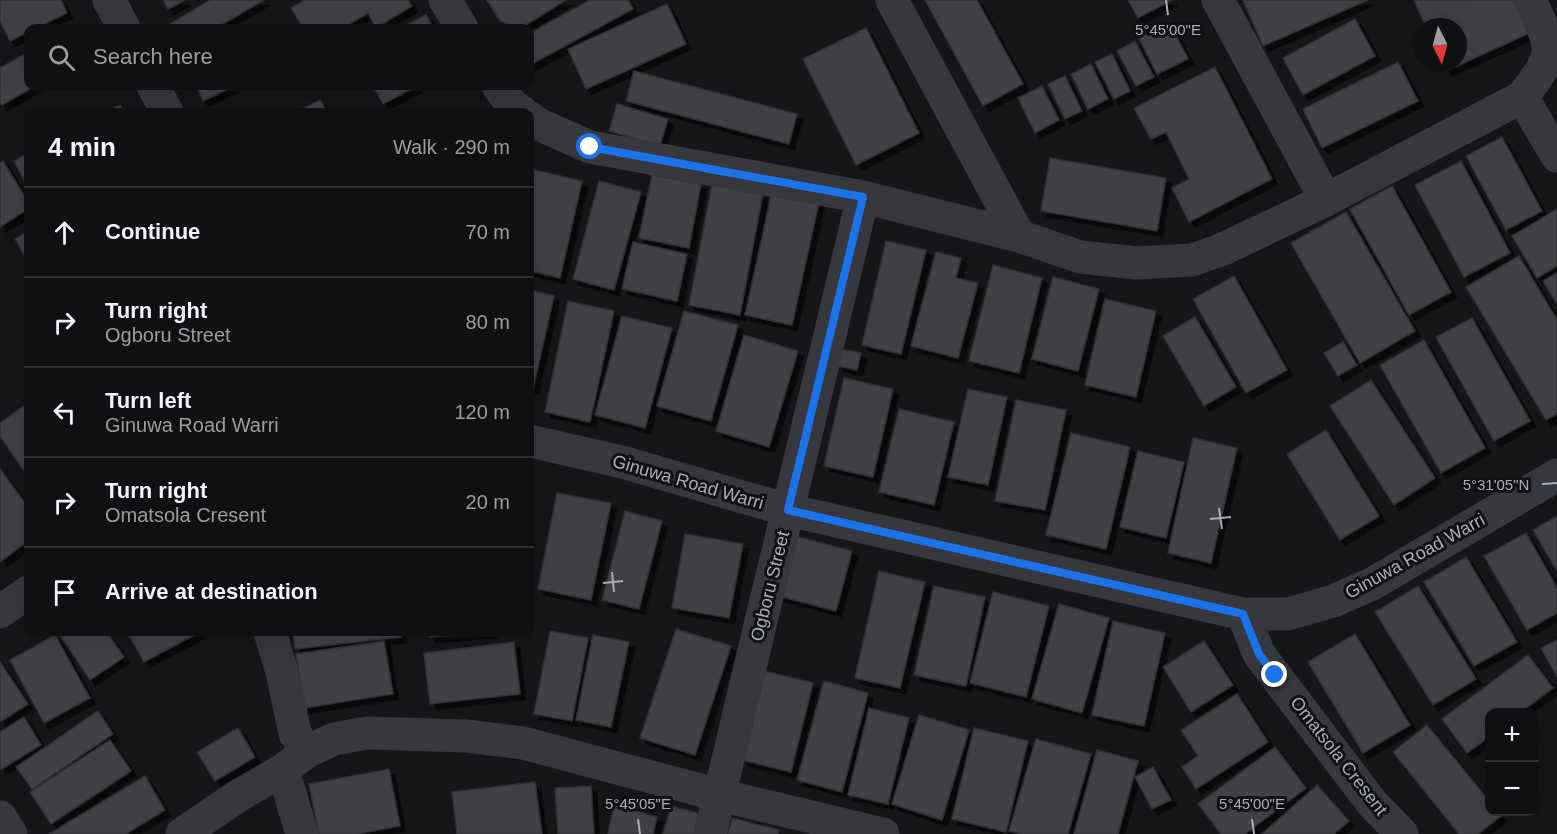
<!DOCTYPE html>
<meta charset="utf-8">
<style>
body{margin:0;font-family:Arial,sans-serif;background:#19191b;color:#f1f3f6}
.controls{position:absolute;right:18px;bottom:18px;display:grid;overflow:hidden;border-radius:12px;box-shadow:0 6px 24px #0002}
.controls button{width:54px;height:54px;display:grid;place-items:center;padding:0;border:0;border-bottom:2px solid #303032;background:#101012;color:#f1f3f6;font:30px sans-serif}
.compass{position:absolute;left:1413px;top:18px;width:54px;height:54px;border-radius:50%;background:#101012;box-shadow:0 6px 24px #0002;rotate:174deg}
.stop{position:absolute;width:18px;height:18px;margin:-14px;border:4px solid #1a73e8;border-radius:50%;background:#fff}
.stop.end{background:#1a73e8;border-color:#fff;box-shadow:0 2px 6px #0008}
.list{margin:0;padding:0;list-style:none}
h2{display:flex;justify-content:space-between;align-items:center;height:78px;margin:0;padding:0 24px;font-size:26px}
h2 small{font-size:20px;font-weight:400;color:#9c9d9f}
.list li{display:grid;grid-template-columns:39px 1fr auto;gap:18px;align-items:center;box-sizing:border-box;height:90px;padding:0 24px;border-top:2px solid #303032}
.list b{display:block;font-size:22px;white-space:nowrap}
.list p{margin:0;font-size:20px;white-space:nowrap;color:#9c9d9f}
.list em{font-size:20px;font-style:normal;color:#9c9d9f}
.icon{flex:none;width:33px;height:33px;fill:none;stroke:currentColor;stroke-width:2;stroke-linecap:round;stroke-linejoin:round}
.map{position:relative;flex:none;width:1557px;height:834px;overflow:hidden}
.search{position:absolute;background:#101012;box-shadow:0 6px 24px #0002;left:24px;top:24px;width:510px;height:66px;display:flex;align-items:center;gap:15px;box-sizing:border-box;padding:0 21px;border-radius:12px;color:#9c9d9f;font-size:22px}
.panel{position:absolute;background:#101012;box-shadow:0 6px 24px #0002;left:24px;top:108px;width:510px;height:528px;border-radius:12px}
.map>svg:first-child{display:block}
.building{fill:#404145;stroke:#303034;stroke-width:1.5;filter:url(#shadow)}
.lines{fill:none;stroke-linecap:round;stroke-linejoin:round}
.minor{stroke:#37383d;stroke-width:33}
.route{stroke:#1a73e8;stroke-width:8}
.ticks{fill:none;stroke:#a8adb8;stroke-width:2}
.labels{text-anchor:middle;stroke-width:6;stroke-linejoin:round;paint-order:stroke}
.street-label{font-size:18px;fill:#a8adb8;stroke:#111113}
.ticks-label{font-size:15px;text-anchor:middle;fill:#a8adb8;stroke:#111113;stroke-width:6;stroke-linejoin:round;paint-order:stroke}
</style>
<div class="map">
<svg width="1557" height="834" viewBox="0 0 1557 834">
<defs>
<filter id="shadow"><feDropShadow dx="5.5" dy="5.5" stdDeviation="0" flood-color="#0009"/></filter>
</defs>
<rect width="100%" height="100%" fill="#161618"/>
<path class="building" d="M0 0H61L67 13 36 28H28V32L10 41 0 21Z
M163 0H185L168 9Z
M210 0H264L216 28H173L170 24Z
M305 0H408L412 6 376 28 368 13 343 28H303L291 8Z
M487 0H566L521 28H514L500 21Z
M590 0H628L633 9 530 65V33Z
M925 0H977L1023 84 983 106Z
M1128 0H1172L1138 18Z
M1243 0H1368L1263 46Z
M1414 0H1519L1534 31 1446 71 1443 63H1458V27H1426Z
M667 4 686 44 586 89 568 49Z
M426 15 433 28H401Z
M1355 19 1375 56 1303 95 1283 58Z
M1169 22 1188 59 1157 74 1139 38Z
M866 28 919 133 856 165 803 59Z
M1135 41 1154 77 1136 86 1117 51Z
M28 52V86H35L2 105 0 102V68Z
M1112 54 1130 91 1114 99 1095 62Z
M1398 62 1418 101 1322 148 1303 109Z
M1091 64 1108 99 1088 109 1071 74Z
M1215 67 1272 179 1189 222 1172 188 1189 179 1166 132 1151 139 1134 108Z
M634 71 797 114 789 144 626 101Z
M1065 76 1082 111 1065 119 1048 84Z
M196 86H234L203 101Z
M373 86H417L383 104Z
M1042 86 1059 120 1035 133 1018 98Z
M320 100 327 112H296Z
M617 104 668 119 660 146 609 131Z
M120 105 124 112H106Z
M1502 137 1542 211 1506 230 1466 156Z
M28 153V188L14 161Z
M1050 158 1166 178 1157 231 1041 211Z
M3 161 28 202V209L0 227V163Z
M1461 161 1510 253 1464 277 1415 185Z
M535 170 582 181 560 278 530 271V193Z
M652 175 701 184 689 248 639 238Z
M599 181 641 192 614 290 573 279Z
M712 184 763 193 740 315 689 305Z
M1392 186 1451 292 1409 315 1350 209Z
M772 192 819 202 792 325 745 315Z
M1557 209V266L1537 278 1512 236Z
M1346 212 1415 331 1360 363 1291 243Z
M28 231V262L15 239Z
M886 241 926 250 901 354 862 345Z
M633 242 687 254 677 301 622 289Z
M936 252 961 258 956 278 978 283 958 358 911 346Z
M1519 256 1557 320V414L1546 420 1466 287Z
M993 265 1042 278 1019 373 969 361Z
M1557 273V304L1543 281Z
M1234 276 1287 370 1246 393 1193 299Z
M1053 277 1099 289 1078 371 1032 359Z
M530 290 554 296 533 389 530 388Z
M1105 299 1156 311 1136 397 1085 385Z
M568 301 614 311 590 422 545 412Z
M684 311 738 325 711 421 657 406Z
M622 316 672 328 645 428 595 415Z
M1195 317 1236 387 1204 406 1163 336Z
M1472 318 1530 421 1494 441 1436 337Z
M744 335 798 351 769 447 716 431Z
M1424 340 1485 448 1441 473 1380 365Z
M1343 342 1357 365 1338 376 1324 353Z
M841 349 861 353 857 370 837 366Z
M844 378 893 389 873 477 824 466Z
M1371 380 1435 478 1394 505 1330 406Z
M968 389 1007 397 988 485 948 477Z
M1016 400 1066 410 1045 510 995 501Z
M28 403V477L0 436V423Z
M899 409 954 422 934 505 879 492Z
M1326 430 1379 516 1340 540 1287 454Z
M1071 433 1130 447 1106 549 1046 535Z
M1193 438 1237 448 1211 563 1168 553Z
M1138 451 1184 462 1166 538 1120 527Z
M0 469 28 507V541L0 562Z
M557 493 611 503 591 600 538 589Z
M625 511 662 521 639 609 602 600Z
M1557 516V571L1533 530Z
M1526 533 1557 588V613L1527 630 1484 556Z
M685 534 743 544 729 618 672 608Z
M791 535 852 551 836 611 775 595Z
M1466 557 1517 642 1474 666 1424 582Z
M879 571 925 582 900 688 855 678Z
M934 586 985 597 966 686 914 675Z
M1418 586 1476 679 1433 705 1375 612Z
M993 592 1049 606 1026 697 970 683Z
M1059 604 1109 618 1082 713 1032 699Z
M1113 621 1165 633 1144 726 1092 715Z
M676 629 731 646 695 755 640 738Z
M550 631 588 638 572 721 534 714Z
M58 632H107L124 657 90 680Z
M127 632H200L144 662Z
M293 632H400L401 637 295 649Z
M429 632H493L430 637Z
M1355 634 1410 725 1363 753 1308 662Z
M55 635 90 698 44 723 10 660Z
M593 635 629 642 611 727 576 720Z
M1557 640V677L1541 648Z
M384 641 393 694 304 708 296 654Z
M1204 641 1233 685 1191 712 1163 667Z
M514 642 520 694 430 704 424 653Z
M1528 655 1553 688 1521 712H1490V736L1467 753 1442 719Z
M0 662 28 704 0 722Z
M764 671 813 683 791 772 742 760Z
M824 681 868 693 842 792 797 780Z
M1237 694 1268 742 1196 789 1182 767 1198 756 1181 730Z
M869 708 909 718 888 804 848 795Z
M98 711 113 734 32 789 16 767Z
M919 715 969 730 942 820 892 804Z
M24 717 41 745 0 770V732Z
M1427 725 1490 802V812H1497L1501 816 1478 834H1459L1393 752Z
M238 728 255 757 215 781 197 752Z
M974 728 1028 741 1006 832 952 819Z
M1036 739 1091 754 1068 834H1022L1009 831Z
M110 740 131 771 51 824 30 792Z
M1275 747 1306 788 1245 834H1221L1198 804Z
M1097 750 1138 761 1118 834H1074Z
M1153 767 1171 800 1152 809 1135 777Z
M389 769 400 826 357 834H319L309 784Z
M145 776 165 810 126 834H49Z
M535 782 542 834H457L452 792Z
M1317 785 1349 821 1334 834H1262Z
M591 786 594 834H558L555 788Z
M614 805 657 817 653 834H608Z
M671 806 701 814 695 834H663Z
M732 818 779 830 778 834H728Z"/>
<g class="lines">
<path class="minor" d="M109 0 124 28
M445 0 462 28
M892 0 1019 236
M1218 0 1326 200
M153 86 167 112
M498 86 513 106 522 112
M1522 97 1557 156
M530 118 538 124 590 147 863 197 1019 236 1080 257 1137 263 1192 260 1221 250 1326 200 1522 97C1557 52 1554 51 1530 0
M530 441 622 462 788 510 1243 614H1288L1333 601 1372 584 1557 475
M0 612 28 592
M1243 614 1259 654 1372 803 1402 834
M270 632 282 672 295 733 306 752
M283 770 302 834
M0 817 11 834
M182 834 238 796 283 770 306 752 334 739 367 733 466 736 523 743 719 795 883 834
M710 834 863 197"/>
</g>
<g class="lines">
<path class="route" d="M590 147 863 197 788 510 1243 614 1259 654 1275 675"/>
</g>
<path class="ticks" d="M1166 0 1168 15M1542 484 1557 483M1219 508 1222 529M1210 519 1231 517M612 572 614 592M603 583 623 581M638 819 640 834M1252 819 1254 834"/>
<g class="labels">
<g class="street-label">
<text transform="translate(688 482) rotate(16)" y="6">Ginuwa Road Warri</text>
<text transform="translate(1415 556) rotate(-29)" y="6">Ginuwa Road Warri</text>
<text transform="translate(770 586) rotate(-76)" y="6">Ogboru Street</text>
<text transform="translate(1339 756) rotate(52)" y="6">Omatsola Cresent</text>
</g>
</g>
<g class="ticks-label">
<text x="1168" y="35">5°45'00"E</text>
<text x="1496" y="490">5°31'05"N</text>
<text x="638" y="809">5°45'05"E</text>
<text x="1252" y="809">5°45'00"E</text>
</g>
</svg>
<div class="controls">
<button>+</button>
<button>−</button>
</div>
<svg class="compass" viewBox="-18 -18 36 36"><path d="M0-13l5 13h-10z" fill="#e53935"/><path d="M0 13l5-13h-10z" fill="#9c9d9f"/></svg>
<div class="stop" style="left:590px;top:147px"></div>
<div class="stop end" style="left:1275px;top:675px"></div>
<div class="search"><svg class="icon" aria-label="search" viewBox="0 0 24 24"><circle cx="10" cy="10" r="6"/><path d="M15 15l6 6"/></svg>Search here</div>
<section class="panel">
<h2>4 min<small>Walk · 290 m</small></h2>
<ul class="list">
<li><svg class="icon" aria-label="ahead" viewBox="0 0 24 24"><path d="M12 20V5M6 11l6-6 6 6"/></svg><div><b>Continue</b></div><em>70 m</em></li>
<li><svg class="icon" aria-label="right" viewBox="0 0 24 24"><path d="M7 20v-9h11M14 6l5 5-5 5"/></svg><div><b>Turn right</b><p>Ogboru Street</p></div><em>80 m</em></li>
<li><svg class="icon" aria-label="left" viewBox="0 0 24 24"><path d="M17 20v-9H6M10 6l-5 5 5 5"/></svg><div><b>Turn left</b><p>Ginuwa Road Warri</p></div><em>120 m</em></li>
<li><svg class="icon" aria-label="right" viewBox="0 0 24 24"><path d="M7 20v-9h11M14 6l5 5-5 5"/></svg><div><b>Turn right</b><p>Omatsola Cresent</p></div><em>20 m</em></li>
<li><svg class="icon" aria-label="arrive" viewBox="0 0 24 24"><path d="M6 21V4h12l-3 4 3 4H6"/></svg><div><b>Arrive at destination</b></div></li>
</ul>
</section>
</div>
